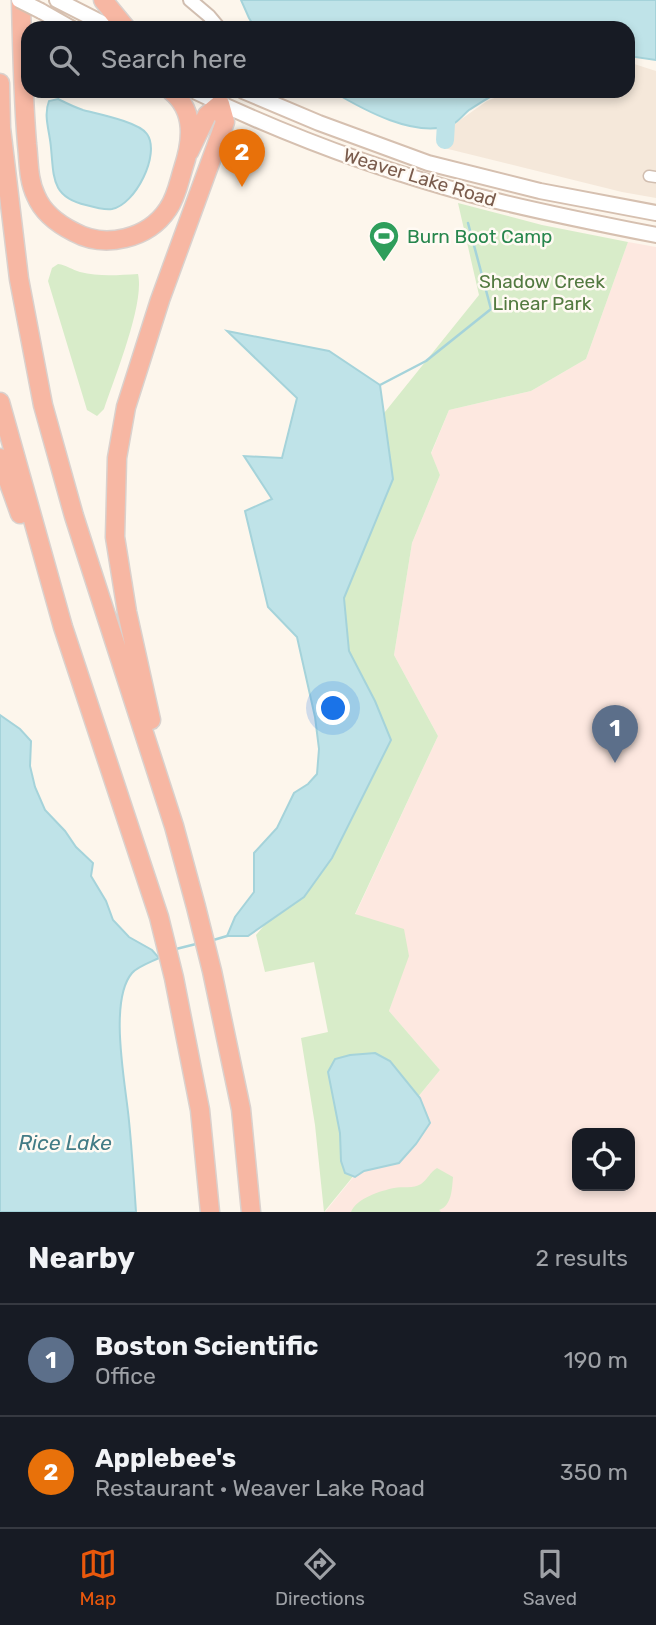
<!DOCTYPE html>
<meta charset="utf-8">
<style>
body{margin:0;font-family:Rubik,sans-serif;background:#242831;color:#f1f3f6}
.controls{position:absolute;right:21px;bottom:21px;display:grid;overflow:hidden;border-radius:14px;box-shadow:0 4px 10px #0003}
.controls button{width:63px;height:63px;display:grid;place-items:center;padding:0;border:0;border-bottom:2px solid #363941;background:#171b24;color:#f1f3f6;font:35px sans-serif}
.you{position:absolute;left:334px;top:709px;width:24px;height:24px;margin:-18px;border:5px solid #fff;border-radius:50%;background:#1a73e8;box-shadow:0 0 0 10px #1a73e833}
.badge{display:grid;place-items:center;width:46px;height:46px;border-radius:50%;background:#ea580c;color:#fff;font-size:23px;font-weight:700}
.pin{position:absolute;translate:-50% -58px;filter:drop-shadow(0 2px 4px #0008)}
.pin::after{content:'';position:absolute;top:37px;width:24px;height:21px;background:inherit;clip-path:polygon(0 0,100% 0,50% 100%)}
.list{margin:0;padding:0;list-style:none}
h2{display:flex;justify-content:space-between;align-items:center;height:91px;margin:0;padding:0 28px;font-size:30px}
h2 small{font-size:23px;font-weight:400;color:#9ea1a6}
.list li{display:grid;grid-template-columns:46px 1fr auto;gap:21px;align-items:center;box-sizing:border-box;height:112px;padding:0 28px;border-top:2px solid #363941}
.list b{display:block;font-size:26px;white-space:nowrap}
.list p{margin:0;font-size:23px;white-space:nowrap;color:#9ea1a6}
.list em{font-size:23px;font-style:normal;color:#9ea1a6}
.icon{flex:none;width:38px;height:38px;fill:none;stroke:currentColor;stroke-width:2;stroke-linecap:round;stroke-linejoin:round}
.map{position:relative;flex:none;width:656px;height:1212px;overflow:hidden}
.search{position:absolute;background:#171b24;box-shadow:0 4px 10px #0003;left:21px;right:21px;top:21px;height:77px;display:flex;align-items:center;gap:18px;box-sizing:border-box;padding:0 24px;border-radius:21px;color:#9ea1a6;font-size:26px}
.sheet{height:315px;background:#171b24}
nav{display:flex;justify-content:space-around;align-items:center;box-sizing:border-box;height:98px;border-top:2px solid #363941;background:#171b24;font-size:19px;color:#9ea1a6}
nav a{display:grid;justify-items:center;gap:4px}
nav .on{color:#ea580c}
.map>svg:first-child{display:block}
.residential{fill:#f5e8da}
.commercial{fill:#fde8e0;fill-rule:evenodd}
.green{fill:#d8ecc9}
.water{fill:#bfe3e8;stroke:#a5d3da;stroke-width:2}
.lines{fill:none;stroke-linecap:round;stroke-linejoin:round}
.stream{stroke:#a5d3da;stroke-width:2.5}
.river{stroke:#bfe3e8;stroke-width:18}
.minor-casing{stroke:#d1beb0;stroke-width:13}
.tertiary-casing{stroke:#d1beb0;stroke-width:16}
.secondary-casing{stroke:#d6c0b0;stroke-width:18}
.motorway-casing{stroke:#dad1cd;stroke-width:21}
.minor{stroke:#fff;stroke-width:10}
.tertiary{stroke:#fff;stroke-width:12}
.secondary{stroke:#fff;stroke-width:14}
.motorway{stroke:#f7b7a3;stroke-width:18}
.secondary-bridge-casing{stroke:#d6c0b0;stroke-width:18;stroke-linecap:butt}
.secondary-bridge{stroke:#fff;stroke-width:14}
.labels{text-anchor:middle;stroke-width:5;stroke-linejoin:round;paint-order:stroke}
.street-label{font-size:19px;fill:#7a5c4d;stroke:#fffaf3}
.leisure-label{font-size:19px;fill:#27864d;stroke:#fffaf3;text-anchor:start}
.park-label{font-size:19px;fill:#537a41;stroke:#fffaf3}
.water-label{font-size:21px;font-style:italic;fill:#437c86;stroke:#fffaf3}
</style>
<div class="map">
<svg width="656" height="1212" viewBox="0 0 656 1212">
<rect width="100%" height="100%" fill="#fdf6ec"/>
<path class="residential" d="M628 62 656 71V198L622 192 440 147 453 125 487 101 511 91H628Z"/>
<path class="commercial" d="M628 242 656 247V1212H325L440 1070 389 1011 408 956 355 915 438 736 394 655 412 543 440 475 431 454 449 410 531 391 586 359ZM577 1133H630V1186H577Z"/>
<path class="green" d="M458 203 542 225 628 242 586 359 531 391 449 410 431 453 440 475 412 543 394 655 438 736 355 914 404 929 409 956 389 1011 440 1070 324 1212 315 1125 301 1038 328 1032 314 962 265 972 256 935 312 869 364 438 479 295Z
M58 264C67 265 72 270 80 272 99 277 119 275 138 274 145 303 114 379 104 409L97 416 87 410 48 281 52 268Z
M437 1168 453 1177C452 1188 452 1206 439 1210L441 1212H351C357 1198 380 1191 394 1188 403 1186 413 1189 421 1184 428 1179 430 1172 437 1168Z"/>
<path class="water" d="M241 0H656V60L628 56V28H255L249 18Z
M332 91H502C490 96 480 103 469 110 464 114 459 121 453 124 417 140 362 109 332 91Z
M58 99C66 103 74 107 83 110 98 114 139 122 147 134 161 154 135 205 112 209 105 210 93 207 86 205 51 197 54 177 51 148 50 132 43 116 49 101Z
M227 331 329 351 380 385 393 479 344 598 349 651 375 701 391 740 332 858 304 897 248 936H227L235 917 254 892V853L277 828 294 793 308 784 317 774 319 749 315 717 297 637 268 607 245 511 272 499 244 456 282 458 297 398Z
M0 715 20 729 31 741 30 766 35 787 45 810 65 831 76 847 93 863 91 876 106 901 113 920 129 937 152 950 159 958C151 962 137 967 132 973 108 1001 126 1086 129 1121 132 1151 134 1182 136 1212H0Z
M375 1053 390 1061 420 1098 430 1123 416 1144 399 1163 364 1171 355 1177 345 1173 341 1161 340 1133 328 1072 335 1059 350 1055Z"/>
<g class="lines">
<path class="stream" d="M380 385 426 361 491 309 468 223
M210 941 227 936
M176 949 196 944"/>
<path class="river" d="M445 140 448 91"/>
<g class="minor-casing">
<path id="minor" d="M649 176 656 177"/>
</g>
<g class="tertiary-casing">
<path id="tertiary" d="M190 0 209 16 219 28"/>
</g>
<g class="secondary-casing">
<path id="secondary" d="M57 0 112 28
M41 11 71 28
M194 91C281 133 380 170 473 195 534 211 595 223 656 235
M243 91 319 123 428 163 540 191 656 213"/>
</g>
<g class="motorway-casing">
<path id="motorway" d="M21 0C22 48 23 96 27 144 29 161 28 180 36 196 43 213 58 224 74 232 105 249 148 239 168 209 176 198 179 182 183 169 192 142 196 111 171 91
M103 0 126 28
M0 83 1 128 19 279 43 405 74 516 174 826 196 907 212 971 241 1109 251 1212
M0 402 63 627 159 917 174 978 200 1110 210 1212
M0 458 20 514
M151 720 127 612 115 537 117 458 126 407 160 300 225 122 220 104 207 115 189 152"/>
</g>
<use href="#minor" class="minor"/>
<use href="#tertiary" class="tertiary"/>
<use href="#secondary" class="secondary"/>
<use href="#motorway" class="motorway"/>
<g class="secondary-bridge-casing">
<path id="secondary-bridge" d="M19 0 41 11"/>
</g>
<use href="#secondary-bridge" class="secondary-bridge"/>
</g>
<defs>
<g id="stadium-pin" transform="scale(1.575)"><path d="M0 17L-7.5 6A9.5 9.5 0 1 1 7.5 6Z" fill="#2e9e5b" stroke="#fffaf3"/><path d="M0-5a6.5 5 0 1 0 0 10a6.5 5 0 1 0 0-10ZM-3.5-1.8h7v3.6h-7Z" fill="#fff"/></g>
</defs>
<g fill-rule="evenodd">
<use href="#stadium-pin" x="384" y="236"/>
</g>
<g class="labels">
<g class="street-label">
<text transform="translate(420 177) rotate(17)" y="7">Weaver Lake Road</text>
</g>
<g class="leisure-label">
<text x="407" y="243">Burn Boot Camp</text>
</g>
<g class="park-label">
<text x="542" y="288">Shadow Creek<tspan x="542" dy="22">Linear Park</tspan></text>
</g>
<g class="water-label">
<text x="65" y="1150">Rice Lake</text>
</g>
</g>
</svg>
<div class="controls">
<button><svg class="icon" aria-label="locate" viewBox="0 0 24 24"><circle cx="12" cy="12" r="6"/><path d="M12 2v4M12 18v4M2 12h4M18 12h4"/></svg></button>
</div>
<div class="you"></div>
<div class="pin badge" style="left:615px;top:763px;background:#5c6f8a">1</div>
<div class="pin badge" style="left:242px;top:187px;background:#e8710a">2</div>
<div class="search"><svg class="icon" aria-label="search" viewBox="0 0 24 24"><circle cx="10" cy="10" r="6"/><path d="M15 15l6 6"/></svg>Search here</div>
</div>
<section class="sheet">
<h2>Nearby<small>2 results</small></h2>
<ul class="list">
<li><span class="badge" style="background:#5c6f8a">1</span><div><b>Boston Scientific</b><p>Office</p></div><em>190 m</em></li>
<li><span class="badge" style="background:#e8710a">2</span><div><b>Applebee's</b><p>Restaurant · Weaver Lake Road</p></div><em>350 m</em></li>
</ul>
</section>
<nav>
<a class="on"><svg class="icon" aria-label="map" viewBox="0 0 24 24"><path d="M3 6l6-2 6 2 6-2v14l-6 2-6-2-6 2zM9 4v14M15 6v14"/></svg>Map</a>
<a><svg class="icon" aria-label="directions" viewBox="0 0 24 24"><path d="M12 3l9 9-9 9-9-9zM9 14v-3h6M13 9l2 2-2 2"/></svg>Directions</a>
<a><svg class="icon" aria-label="saved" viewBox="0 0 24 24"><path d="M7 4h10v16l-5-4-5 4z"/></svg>Saved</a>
</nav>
